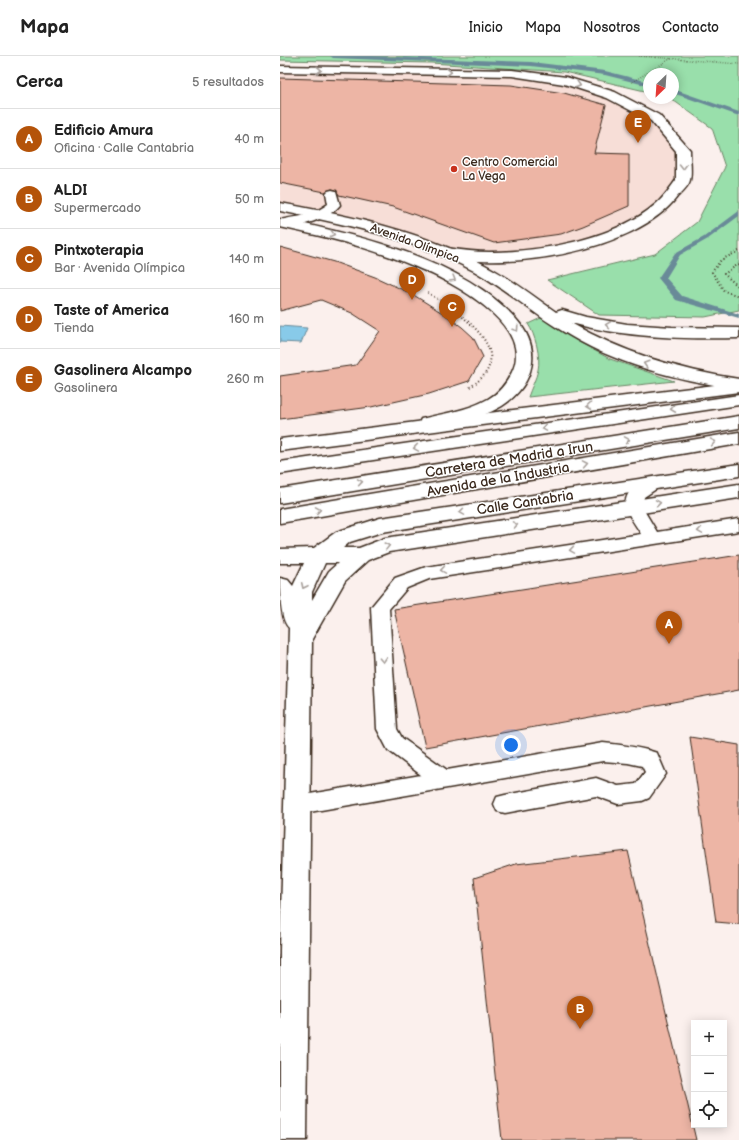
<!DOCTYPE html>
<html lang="es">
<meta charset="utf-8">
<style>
body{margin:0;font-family:"Balsamiq Sans",sans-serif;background:#f2f2f2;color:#222}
.controls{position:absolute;right:12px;bottom:12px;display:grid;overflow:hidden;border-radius:0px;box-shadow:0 2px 10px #0003}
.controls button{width:36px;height:36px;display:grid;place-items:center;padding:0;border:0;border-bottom:1px solid #e0e0e0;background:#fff;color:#222;font:20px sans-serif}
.compass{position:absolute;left:363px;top:12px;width:36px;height:36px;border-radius:50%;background:#fff;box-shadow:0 2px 10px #0003;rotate:205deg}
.you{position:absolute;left:231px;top:689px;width:14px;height:14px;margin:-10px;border:3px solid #fff;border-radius:50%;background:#1a73e8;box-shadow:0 0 0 6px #1a73e833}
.badge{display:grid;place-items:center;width:26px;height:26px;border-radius:50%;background:#b45309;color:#fff;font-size:13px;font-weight:700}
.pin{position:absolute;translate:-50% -33px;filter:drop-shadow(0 1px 2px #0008)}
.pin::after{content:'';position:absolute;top:21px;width:14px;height:12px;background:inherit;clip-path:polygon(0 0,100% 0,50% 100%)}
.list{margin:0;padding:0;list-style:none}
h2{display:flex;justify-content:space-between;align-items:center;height:52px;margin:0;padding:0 16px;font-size:17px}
h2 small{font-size:13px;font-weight:400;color:#767676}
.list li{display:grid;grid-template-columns:26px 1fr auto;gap:12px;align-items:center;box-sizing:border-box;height:60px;padding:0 16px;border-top:1px solid #e0e0e0}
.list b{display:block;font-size:15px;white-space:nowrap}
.list p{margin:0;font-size:13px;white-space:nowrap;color:#767676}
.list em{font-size:13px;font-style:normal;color:#767676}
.icon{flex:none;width:22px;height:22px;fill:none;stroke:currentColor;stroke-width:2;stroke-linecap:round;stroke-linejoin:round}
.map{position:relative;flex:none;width:459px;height:1084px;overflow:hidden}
header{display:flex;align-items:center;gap:24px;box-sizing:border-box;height:56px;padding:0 20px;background:#fff;border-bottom:1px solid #e0e0e0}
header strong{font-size:19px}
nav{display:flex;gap:22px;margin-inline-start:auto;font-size:14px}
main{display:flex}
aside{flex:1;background:#fff}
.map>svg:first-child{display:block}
.built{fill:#f7ded7}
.green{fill:#99dfab;stroke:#6a8464}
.water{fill:#88cae9;stroke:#698a98}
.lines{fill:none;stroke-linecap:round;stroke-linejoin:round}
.stream{fill:#698a98;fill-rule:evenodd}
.building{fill:#edb5a5;stroke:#3b2a1e}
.service-casing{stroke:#3b2a1e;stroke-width:3}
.minor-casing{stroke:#3b2a1e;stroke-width:3}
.tertiary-casing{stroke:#3b2a1e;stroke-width:3}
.primary-casing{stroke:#3b2a1e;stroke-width:3}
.motorway-casing{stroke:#3b2a1e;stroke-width:3}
.path-far1{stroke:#3b2a1e;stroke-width:1.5;stroke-dasharray:0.5 2;stroke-linecap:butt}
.path{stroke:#3b2a1e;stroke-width:2;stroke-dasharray:1 2.5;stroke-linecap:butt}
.service{fill:#fff;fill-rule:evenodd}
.minor{fill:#fff;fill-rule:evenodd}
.tertiary{fill:#fff;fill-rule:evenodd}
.primary{fill:#fff;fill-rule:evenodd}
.motorway{fill:#fff;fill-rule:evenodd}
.oneway{stroke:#a79f9a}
.poi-dot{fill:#c8321e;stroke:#fff;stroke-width:1.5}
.labels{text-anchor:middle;stroke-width:3;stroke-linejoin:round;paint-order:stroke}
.far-poi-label{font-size:12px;fill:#3b2a1e;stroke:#fff;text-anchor:start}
.far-street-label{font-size:12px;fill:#3b2a1e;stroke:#fff}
.street-label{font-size:14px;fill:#3b2a1e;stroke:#fff}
</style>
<header>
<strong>Mapa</strong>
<nav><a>Inicio</a><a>Mapa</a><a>Nosotros</a><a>Contacto</a></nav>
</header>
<main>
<aside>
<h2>Cerca<small>5 resultados</small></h2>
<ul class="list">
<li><span class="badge">A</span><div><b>Edificio Amura</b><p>Oficina · Calle Cantabria</p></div><em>40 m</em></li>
<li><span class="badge">B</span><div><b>ALDI</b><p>Supermercado</p></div><em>50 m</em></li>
<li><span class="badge">C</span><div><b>Pintxoterapia</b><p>Bar · Avenida Olímpica</p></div><em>140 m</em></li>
<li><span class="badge">D</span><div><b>Taste of America</b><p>Tienda</p></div><em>160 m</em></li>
<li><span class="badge">E</span><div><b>Gasolinera Alcampo</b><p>Gasolinera</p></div><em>260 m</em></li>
</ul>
</aside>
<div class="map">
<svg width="459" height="1084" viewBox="0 0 459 1084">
<rect width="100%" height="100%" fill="#fbf0ed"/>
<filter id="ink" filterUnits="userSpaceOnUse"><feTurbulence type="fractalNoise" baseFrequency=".025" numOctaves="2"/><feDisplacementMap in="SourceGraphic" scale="8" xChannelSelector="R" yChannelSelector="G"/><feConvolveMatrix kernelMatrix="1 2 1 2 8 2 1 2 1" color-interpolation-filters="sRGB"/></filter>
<g filter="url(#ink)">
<path class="built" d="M0 13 232 17 286 25 331 39 375 62 403 94V125L377 154 343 174 286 194 207 202 0 151Z"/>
<path class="green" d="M0 0H459V254L425 261 319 259 267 224 375 198 417 166 445 111 432 72 390 42H393V18H369V36L284 16 151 7 0 4Z
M261 262 299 286 330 303 394 325 248 341C251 332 256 323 258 314 261 301 255 278 248 268Z"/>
<path class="water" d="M0 270 27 272 21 287 0 286Z"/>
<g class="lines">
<path class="stream" d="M50 0H91L251 6 325 15 369 26V30L325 19 251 10 53 2Z
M393 33 459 56V60L393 37Z
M459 155V160L428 183 400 199 386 222 402 240 459 258V262L396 244 378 222 395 197 424 181Z"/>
</g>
<path class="building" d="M0 22 231 29 284 37 326 49 314 97 349 98V150L303 170 281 178 214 187 113 151 59 139 56 134 52 133 45 136 0 127Z
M0 191 54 206 95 221 132 238 164 258 182 271 193 281 203 301 189 325 149 338 91 351 0 363V320L76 309 100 275 72 257 41 244 0 255Z
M459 499V634L145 691 114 553Z
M410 681 459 689V868L436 866Z
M348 795 416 1084H222L194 822 236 808Z"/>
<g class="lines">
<g class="service-casing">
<path id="service" d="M52 134 56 135 60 149C50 162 16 174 0 170V164C21 159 28 162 48 148L46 137 48 135Z
M373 422 379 423 381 427 379 431 364 441 362 451 377 476 459 463V475L149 523 127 532 109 553 117 673 122 682 167 714 323 687C342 689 360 691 377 697L386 718 369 742 362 745 338 748 316 740 225 757 217 755 214 748 217 741 225 739 316 722 338 730 356 728 365 716 362 710 348 707 323 705 18 758 10 756 7 749 10 742 18 740 141 719 108 694 97 673 91 551 115 522 146 511 361 478C358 472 347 458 346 451 343 435 360 425 373 422Z"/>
</g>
<g class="minor-casing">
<path id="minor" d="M0 10 232 14 286 21 335 36 379 59 410 94C410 103 412 116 410 124 409 130 401 137 397 141 355 196 225 216 161 200L158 197 161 194 166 192C180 194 194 196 209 196 261 196 336 183 376 148 384 141 390 132 396 124V95L371 65 327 42 284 28 232 20 0 16Z
M459 408V420L102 476 70 486 63 492H79L105 482 459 428V442L109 496 88 504 65 525 32 583 27 1084H0V894L9 572C0 564 0 535 0 522L8 524 13 530 24 507H0V493L34 492 56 476 100 462ZM45 507H58L49 515 32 544V536Z"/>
</g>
<g class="tertiary-casing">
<path id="tertiary" d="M0 147C70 160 142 175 205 209 230 222 253 240 276 256L282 254 306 261 347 268 392 271 459 272V282C403 283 346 282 291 267 344 297 399 314 459 323V333C396 324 333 308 279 273 250 255 224 232 194 215 134 183 66 168 0 155Z
M0 163C75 178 183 203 236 263 263 293 255 328 222 350 209 358 192 363 177 367 166 369 153 374 141 371L139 367 141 363C164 357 187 355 208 343 219 337 226 328 232 316 255 269 171 225 136 211 92 192 47 181 0 171Z"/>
</g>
<g class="primary-casing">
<path id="primary" d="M459 326V336L0 395V383Z
M459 376V388L0 467V453Z"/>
</g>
<g class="motorway-casing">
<path id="motorway" d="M459 339V349L0 418V406Z
M459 360V372L0 447V433Z"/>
</g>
<path class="path-far1" d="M359 0 459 8
M352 26 392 2"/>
<path class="path" d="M459 195 441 204 432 216 444 235 459 240
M459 208 444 218 459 231
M148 237C177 255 244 297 190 331"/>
<use href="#service" class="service"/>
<use href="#minor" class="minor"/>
<use href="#tertiary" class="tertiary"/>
<use href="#primary" class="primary"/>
<use href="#motorway" class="motorway"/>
</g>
<defs><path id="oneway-chevron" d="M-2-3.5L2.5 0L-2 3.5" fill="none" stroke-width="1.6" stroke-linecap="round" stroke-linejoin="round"/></defs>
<g class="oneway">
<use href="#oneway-chevron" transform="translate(39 14) rotate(1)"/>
<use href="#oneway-chevron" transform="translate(169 16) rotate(1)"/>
<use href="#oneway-chevron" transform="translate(298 29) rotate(17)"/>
<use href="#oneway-chevron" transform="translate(403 111) rotate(89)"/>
<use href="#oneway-chevron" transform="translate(52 178) rotate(14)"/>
<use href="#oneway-chevron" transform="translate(173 223) rotate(30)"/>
<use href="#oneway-chevron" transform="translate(328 269) rotate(-172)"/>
<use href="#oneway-chevron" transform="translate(236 273) rotate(56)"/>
<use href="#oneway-chevron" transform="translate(366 308) rotate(-164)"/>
<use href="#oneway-chevron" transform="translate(309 350) rotate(173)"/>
<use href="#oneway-chevron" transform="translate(393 353) rotate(172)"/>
<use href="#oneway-chevron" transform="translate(264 372) rotate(171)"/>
<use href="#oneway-chevron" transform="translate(347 384) rotate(-9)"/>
<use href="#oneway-chevron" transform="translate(433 386) rotate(-10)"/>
<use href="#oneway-chevron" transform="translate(136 392) rotate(171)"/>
<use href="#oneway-chevron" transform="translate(305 408) rotate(-10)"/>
<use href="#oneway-chevron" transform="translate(80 426) rotate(-9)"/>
<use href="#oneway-chevron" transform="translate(378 447) rotate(-9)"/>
<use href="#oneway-chevron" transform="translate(38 454) rotate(-9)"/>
<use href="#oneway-chevron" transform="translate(182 456) rotate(171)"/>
<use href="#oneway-chevron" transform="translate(235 469) rotate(-9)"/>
<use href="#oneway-chevron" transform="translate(420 475) rotate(171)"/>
<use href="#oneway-chevron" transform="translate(107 490) rotate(-14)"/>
<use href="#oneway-chevron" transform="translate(292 494) rotate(171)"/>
<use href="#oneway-chevron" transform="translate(163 514) rotate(171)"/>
<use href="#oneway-chevron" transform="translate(24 530) rotate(115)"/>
<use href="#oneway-chevron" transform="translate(103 604) rotate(87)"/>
</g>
</g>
<circle class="poi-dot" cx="174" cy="113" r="4"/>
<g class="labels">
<g class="far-poi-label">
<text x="182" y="110">Centro Comercial<tspan x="182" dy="14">La Vega</tspan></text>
</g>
<g class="far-street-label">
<text transform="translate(135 187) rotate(20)" y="4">Avenida Olímpica</text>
</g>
<g class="street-label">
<text transform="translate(229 403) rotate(-9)" y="5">Carretera de Madrid a Irun</text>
<text transform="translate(218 423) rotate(-10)" y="5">Avenida de la Industria</text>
<text transform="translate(245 446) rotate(-9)" y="5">Calle Cantabria</text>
</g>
</g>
</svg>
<div class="controls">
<button>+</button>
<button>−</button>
<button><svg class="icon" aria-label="locate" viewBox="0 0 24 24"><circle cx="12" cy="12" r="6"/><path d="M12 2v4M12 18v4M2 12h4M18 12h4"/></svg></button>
</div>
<svg class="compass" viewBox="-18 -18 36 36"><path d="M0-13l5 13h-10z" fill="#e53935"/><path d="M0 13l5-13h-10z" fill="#767676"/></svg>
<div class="you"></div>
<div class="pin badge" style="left:389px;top:588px">A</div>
<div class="pin badge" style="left:300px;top:973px">B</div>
<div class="pin badge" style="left:172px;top:271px">C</div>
<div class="pin badge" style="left:132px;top:244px">D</div>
<div class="pin badge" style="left:358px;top:87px">E</div>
</div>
</main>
